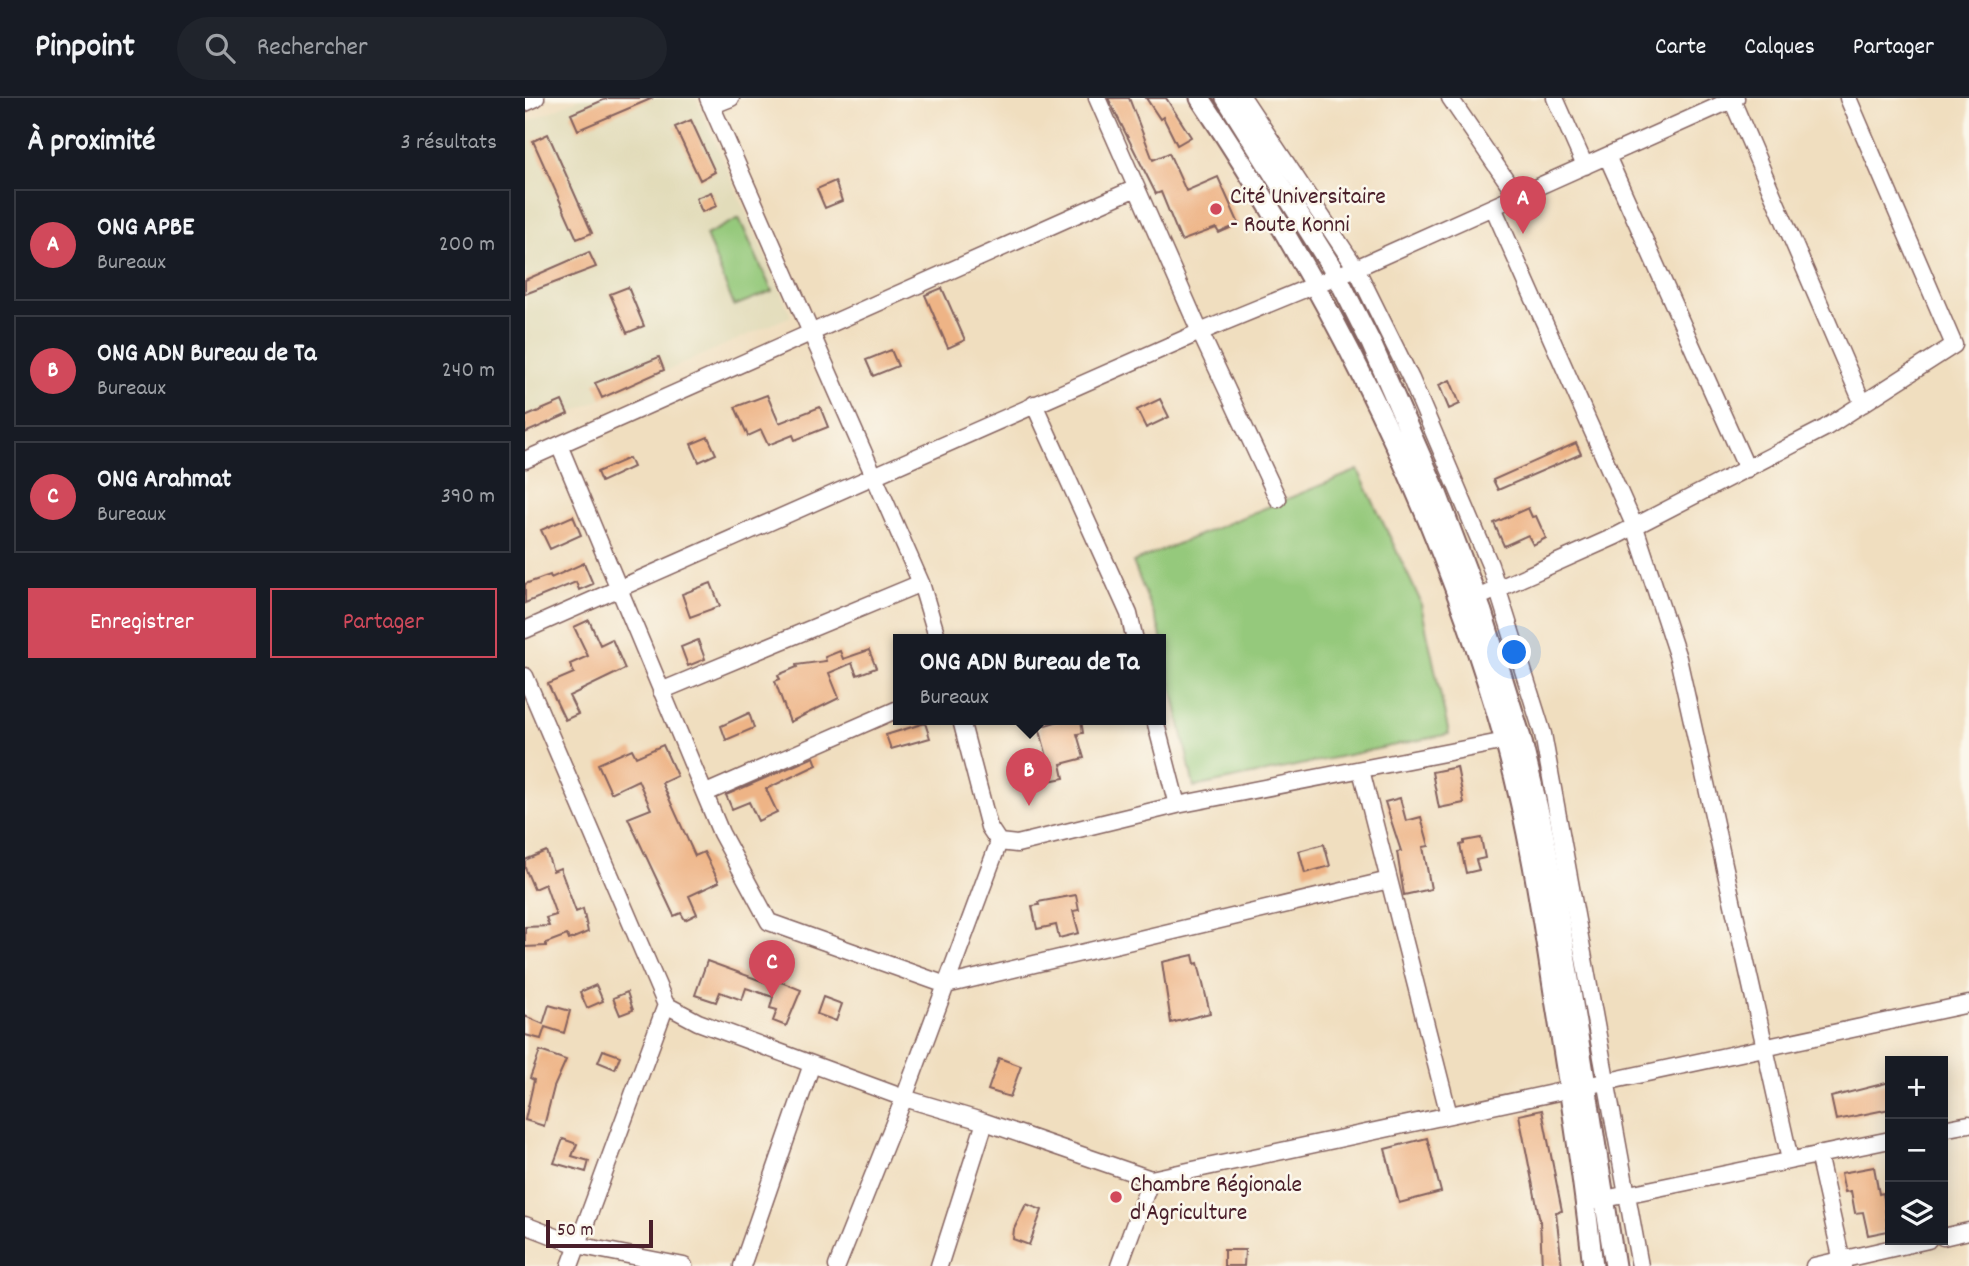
<!DOCTYPE html>
<html lang="fr">
<meta charset="utf-8">
<style>
body{margin:0;font-family:Dekko,sans-serif;background:#20242c;color:#f1f3f6}
.controls{position:absolute;right:21px;bottom:21px;display:grid;overflow:hidden;border-radius:0px;box-shadow:0 4px 18px #0003}
.controls button{width:63px;height:63px;display:grid;place-items:center;padding:0;border:0;border-bottom:2px solid #363941;background:#171b24;color:#f1f3f6;font:35px sans-serif}
.scale{position:absolute;left:21px;bottom:18px;width:107px;box-sizing:border-box;padding-left:7px;border:4px solid #4a1f2b;border-top:0;font-size:19px;line-height:24px;white-space:nowrap;color:#4a1f2b;-webkit-text-stroke:5px #fbf7ec;paint-order:stroke}
.you{position:absolute;left:990px;top:555px;width:24px;height:24px;margin:-18px;border:5px solid #fff;border-radius:50%;background:#1a73e8;box-shadow:0 0 0 10px #1a73e833}
.badge{display:grid;place-items:center;width:46px;height:46px;border-radius:50%;background:#d1495b;color:#fff;font-size:23px;font-weight:700}
.pin{position:absolute;translate:-50% -58px;filter:drop-shadow(0 2px 4px #0008)}
.pin::after{content:'';position:absolute;top:37px;width:24px;height:21px;background:inherit;clip-path:polygon(0 0,100% 0,50% 100%)}
.popup{position:absolute;left:368px;top:536px;width:273px;height:91px;box-sizing:border-box;display:grid;place-content:center;border-radius:0px;background:#171b24;filter:drop-shadow(0 2px 5px #0005);font-size:23px;white-space:nowrap;color:#9ea1a6}
.popup b{font-size:26px;color:#f1f3f6}
.popup::after{content:'';position:absolute;left:50%;top:100%;margin-left:-14px;border:14px solid transparent;border-top-color:#171b24}
.list{margin:0;padding:0;list-style:none}
h2{display:flex;justify-content:space-between;align-items:center;height:91px;margin:0;padding:0 28px;font-size:30px}
h2 small{font-size:23px;font-weight:400;color:#9ea1a6}
.list li{display:grid;grid-template-columns:46px 1fr auto;gap:21px;align-items:center;box-sizing:border-box;height:112px;margin:0 14px 14px;padding:0 14px;border:2px solid #363941;border-radius:0px}
.list b{display:block;font-size:26px;white-space:nowrap}
.list p{margin:0;font-size:23px;white-space:nowrap;color:#9ea1a6}
.list em{font-size:23px;font-style:normal;color:#9ea1a6}
.actions{display:flex;gap:14px;padding:21px 28px}
.actions a{flex:1;padding:16px 0;border:2px solid #d1495b;border-radius:0px;text-align:center;font-size:24px;color:#d1495b}
.actions .main{background:#d1495b;color:#fff}
.icon{flex:none;width:38px;height:38px;fill:none;stroke:currentColor;stroke-width:2;stroke-linecap:round;stroke-linejoin:round}
.map{position:relative;flex:none;width:1444px;height:1168px;overflow:hidden}
header{display:flex;align-items:center;gap:42px;box-sizing:border-box;height:98px;padding:0 35px;background:#171b24;border-bottom:2px solid #363941}
header strong{font-size:33px}
nav{display:flex;gap:38px;margin-inline-start:auto;font-size:24px}
.search{width:490px;height:63px;background:#20242c;display:flex;align-items:center;gap:18px;box-sizing:border-box;padding:0 24px;border-radius:38px;color:#9ea1a6;font-size:26px}
main{display:flex}
aside{flex:1;background:#171b24}
.map>svg:first-child{display:block}
.built{fill:#e2dcba}
.green{fill:#95c97b;stroke:#707453;stroke-width:2}
.building{fill:#eeb486}
.lines{fill:none;stroke-linecap:round;stroke-linejoin:round}
.minor-casing{stroke:#84625f;stroke-width:19}
.major-casing{stroke:#84625f;stroke-width:23}
.minor{stroke:#fff;stroke-width:16}
.major{stroke:#fff;stroke-width:19}
.poi-dot{fill:#d1495b;stroke:#fbf7ec;stroke-width:2.5}
.labels{text-anchor:middle;stroke-width:5;stroke-linejoin:round;paint-order:stroke}
.poi-label{font-size:24px;fill:#4a1f2b;stroke:#fbf7ec;text-anchor:start}
</style>
<header>
<strong>Pinpoint</strong>
<div class="search"><svg class="icon" aria-label="search" viewBox="0 0 24 24"><circle cx="10" cy="10" r="6"/><path d="M15 15l6 6"/></svg>Rechercher</div>
<nav><a>Carte</a><a>Calques</a><a>Partager</a></nav>
</header>
<main>
<aside>
<h2>À proximité<small>3 résultats</small></h2>
<ul class="list">
<li><span class="badge">A</span><div><b>ONG APBE</b><p>Bureaux</p></div><em>200 m</em></li>
<li><span class="badge">B</span><div><b>ONG ADN Bureau de Ta</b><p>Bureaux</p></div><em>240 m</em></li>
<li><span class="badge">C</span><div><b>ONG Arahmat</b><p>Bureaux</p></div><em>390 m</em></li>
</ul>
<div class="actions"><a class="main">Enregistrer</a><a>Partager</a></div>
</aside>
<div class="map">
<svg width="1444" height="1168" viewBox="0 0 1444 1168">
<rect width="100%" height="100%" fill="#fbf7ec"/>
<filter id="ink" filterUnits="userSpaceOnUse"><feTurbulence type="fractalNoise" baseFrequency=".0143" numOctaves="2"/><feDisplacementMap in="SourceGraphic" scale="14" xChannelSelector="R" yChannelSelector="G"/><feConvolveMatrix kernelMatrix="1 2 1 2 8 2 1 2 1" color-interpolation-filters="sRGB"/></filter>
<filter id="wash" filterUnits="userSpaceOnUse"><feTurbulence type="fractalNoise" baseFrequency=".00686" numOctaves="4" result="noise"/><feDisplacementMap in="SourceGraphic" scale="28" xChannelSelector="R" yChannelSelector="G"/><feGaussianBlur stdDeviation="1.57" result="paint"/><feColorMatrix in="noise" values="0 0 0 0 0 0 0 0 0 0 0 0 0 0 0 0 0 1.4 0 .05"/><feComposite in="paint" operator="in"/></filter>
<g filter="url(#wash)">
<rect width="100%" height="100%" fill="#f0debf"/>
<path class="built" d="M56 0H171L266 218 0 335V25Z"/>
<path class="green" d="M214 120 247 193 209 208 181 137Z
M833 372 895 502 924 636 669 689 634 530 608 464Z"/>
<g id="blocks">
<path class="building" d="M83 0H128L53 32 46 16Z
M583 0H604L628 62 644 55 661 93 693 79 714 126 694 135 691 130 656 143 636 94 631 96Z
M621 0H641L666 39 652 47 638 19 635 21Z
M166 22 190 74 175 82 150 29Z
M23 36 67 135 52 141 8 43Z
M310 83 317 103 300 110 292 91Z
M186 94 192 108 177 114 171 100Z
M64 154 71 169 0 196V182Z
M103 189 119 228 102 235 85 196Z
M417 190 440 242 423 250 400 197Z
M366 252 373 268 348 278 341 262Z
M134 259 139 272 77 300 70 285Z
M925 282 935 306 924 311 914 287Z
M242 297 254 325 295 309 303 329 270 342 268 337 243 347 236 332 223 338 210 309Z
M635 301 644 319 621 330 612 312Z
M37 303 43 316 0 335V319Z
M183 339 191 356 174 364 166 346Z
M1051 345 1056 356 973 392 968 382Z
M104 360 108 369 76 384 72 374Z
M1003 410 1007 419 1011 418 1021 440 1008 447 1003 437 979 448 969 425Z
M48 418 56 437 25 451 16 432Z
M59 465 68 486 54 492 51 484 0 505V486L25 477 26 480Z
M186 485 195 508 165 519 157 496Z
M64 522 75 547 87 541 100 571 44 598 53 616 40 622 23 586 49 575 45 566 63 558 49 529Z
M173 542 180 561 163 568 156 549Z
M344 552 351 570 332 577 327 565 304 575 314 600 265 624 250 583 255 581 253 577 272 569 271 567 301 563 300 559 315 553 318 561Z
M224 615 229 630 201 642 196 628Z
M537 622H556L558 635 552 636 559 660 536 666 539 680 523 683 519 667 524 666 514 629Z
M400 625 405 640 366 651 361 637Z
M138 647 152 678 137 685 170 758 179 754 194 784 164 798 172 816 160 822 156 815 149 818 103 720 126 711 113 682 86 695 73 666 107 651 111 659Z
M289 659 292 667 241 691 252 714 233 723 224 704 207 711 201 697Z
M932 669 939 705 914 710 907 674Z
M875 700 881 723 896 719 904 748 898 749 906 791 879 797 872 754 876 753 860 704Z
M956 740 960 760 951 762 954 772 941 775 935 747 939 746V743Z
M799 746 805 768 780 775 774 753Z
M21 753 28 773 35 770 51 814 58 811 63 834 44 842 42 837 21 845V848L0 849V829L24 828 21 820 31 817 20 786 9 791 0 770V762Z
M551 797 554 812 548 813 554 835 534 840 531 827 512 831 507 808 514 807 513 804Z
M668 857 670 866 673 865 685 915 646 925 637 864Z
M182 863 242 885 244 879 276 892 261 928 248 923 252 912 245 910 248 899 221 890 217 902 195 894 191 904 170 897Z
M71 887 78 903 62 910 55 894Z
M102 894 108 912 95 917 88 900Z
M298 899 317 906 311 923 292 916Z
M24 907 45 913 39 935 20 929 16 941 0 937V918L18 926Z
M78 952 95 958 90 971 73 964Z
M15 953 41 962 29 989 19 1028 0 1022 9 982 5 980Z
M474 960 496 968 485 999 463 992Z
M1365 984V1011L1311 1022 1306 999Z
M1017 1012 1037 1113 1031 1114 1037 1168H1017L1015 1123 994 1017Z
M902 1040 916 1094 874 1105 860 1051Z
M38 1041 52 1046 47 1058 64 1063 61 1074 29 1065Z
M1349 1069 1354 1096 1358 1095 1363 1133 1343 1137 1338 1114 1330 1115 1326 1093 1320 1094 1316 1075Z
M501 1106 517 1112 504 1147 488 1141 489 1131Z
M699 1152H720L719 1168H699Z"/>
</g>
</g>
<g filter="url(#ink)">
<use href="#blocks" fill-opacity="0" stroke="#84625f" stroke-width="2"/>
<g class="lines">
<g class="minor-casing">
<path id="minor" d="M183 0 396 485 413 542
M572 0 675 234 753 401
M718 0 831 170 886 281 965 467 1018 636 1115 1168
M925 0 992 98
M1030 0 1060 68
M1207 2 1338 306
M0 5 11 0
M186 8 206 0
M1082 58 1222 371
M968 109 1110 429 1153 560 1265 1062
M509 306 604 516 610 542
M34 347 196 735 244 824 421 887 864 782
M0 362 611 90
M941 505 1091 438 1300 330 1429 247 1323 0
M0 532 675 234 831 170 1211 0
M0 578 141 907 173 924 379 1000 460 1024 626 1081 1444 906
M136 593 396 485
M436 622 464 729 474 744 492 746 652 707 991 641
M630 622 652 707
M836 672 924 1017
M181 695 373 611
M1418 1031 1444 1026
M1293 1056 1318 1168
M1070 1103 1365 1042
M0 1127 52 1147 159 1168
M1418 1139 1444 1133
M45 1168 141 907
M217 1168 287 966
M312 1168 379 1000 474 744
M414 1168 460 1024
M594 1168 626 1081
M1289 1168 1403 1142"/>
</g>
<g class="major-casing">
<path id="major" d="M675 0C807 197 915 414 980 643 1003 725 1016 811 1029 895 1044 986 1058 1077 1068 1168
M701 0 811 176 846 245 911 393 957 514 996 640 1016 723 1030 794 1090 1168"/>
</g>
<use href="#minor" class="minor"/>
<use href="#major" class="major"/>
</g>
</g>
<g class="poi-dot">
<circle cx="691" cy="111" r="7"/>
<circle cx="591" cy="1099" r="7"/>
</g>
<g class="labels">
<g class="poi-label">
<text x="705" y="105">Cité Universitaire<tspan x="705" dy="28">- Route Konni</tspan></text>
<text x="605" y="1093">Chambre Régionale<tspan x="605" dy="28">d'Agriculture</tspan></text>
</g>
</g>
</svg>
<div class="controls">
<button>+</button>
<button>−</button>
<button><svg class="icon" aria-label="layers" viewBox="0 0 24 24"><path d="M12 4l9 5-9 5-9-5zM3 14l9 5 9-5"/></svg></button>
</div>
<div class="scale">50 m</div>
<div class="you"></div>
<div class="pin badge" style="left:998px;top:136px">A</div>
<div class="pin badge" style="left:504px;top:708px">B</div>
<div class="popup"><b>ONG ADN Bureau de Ta</b>Bureaux</div>
<div class="pin badge" style="left:247px;top:900px">C</div>
</div>
</main>
